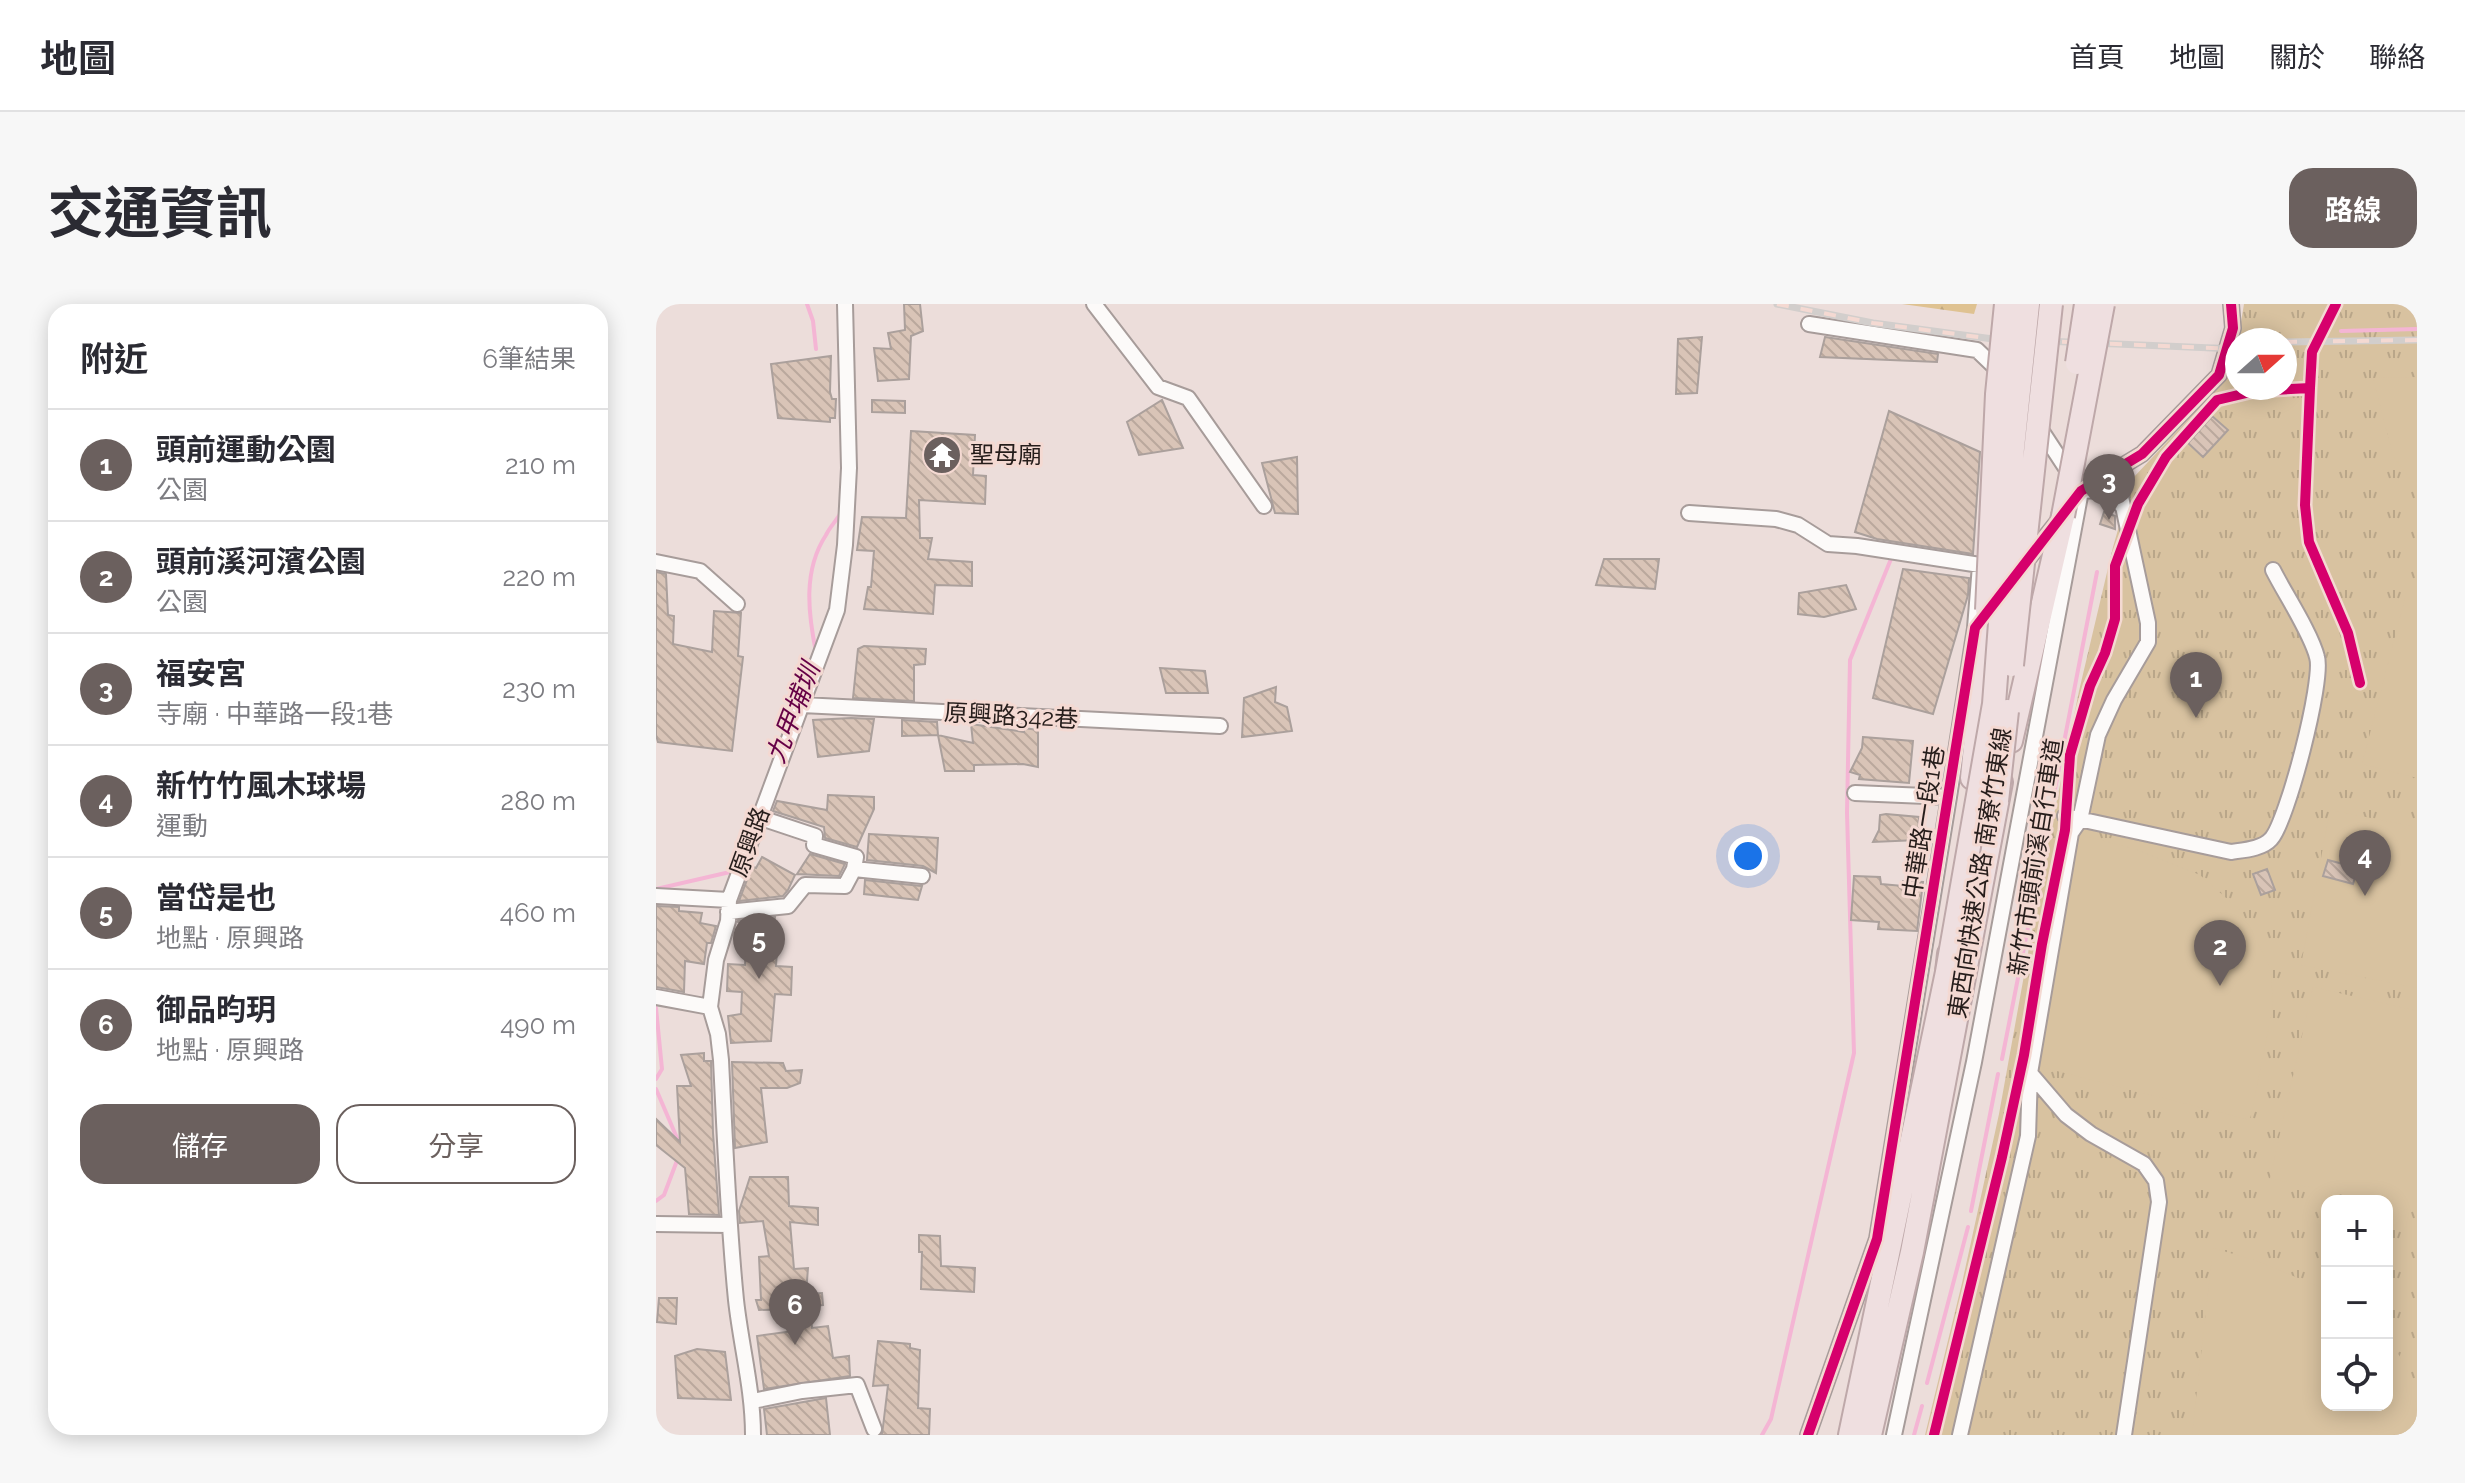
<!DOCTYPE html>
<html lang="zh-TW">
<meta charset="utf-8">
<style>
body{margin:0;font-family:Raleway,"Noto Sans TC",sans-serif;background:#f7f7f7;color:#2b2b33}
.controls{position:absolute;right:24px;bottom:24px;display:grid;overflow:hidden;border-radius:16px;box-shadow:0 4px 20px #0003}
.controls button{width:72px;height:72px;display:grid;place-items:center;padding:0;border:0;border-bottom:2px solid #e1e1e2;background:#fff;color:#2b2b33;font:40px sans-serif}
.compass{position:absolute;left:1569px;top:24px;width:72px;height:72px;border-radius:50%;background:#fff;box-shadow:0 4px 20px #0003;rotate:69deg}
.you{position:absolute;left:1092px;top:552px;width:28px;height:28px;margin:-20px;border:6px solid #fff;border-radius:50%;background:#1a73e8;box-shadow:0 0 0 12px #1a73e833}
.badge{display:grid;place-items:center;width:52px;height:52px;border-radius:50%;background:#6b605e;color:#fff;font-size:26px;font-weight:700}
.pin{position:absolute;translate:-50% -66px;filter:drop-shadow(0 2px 4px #0008)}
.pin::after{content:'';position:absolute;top:42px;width:28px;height:24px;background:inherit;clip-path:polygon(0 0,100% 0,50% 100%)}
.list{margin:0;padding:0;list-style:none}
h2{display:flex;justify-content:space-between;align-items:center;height:104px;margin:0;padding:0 32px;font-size:34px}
h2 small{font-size:26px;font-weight:400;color:#7c7c81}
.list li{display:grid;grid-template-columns:52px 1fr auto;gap:24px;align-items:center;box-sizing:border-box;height:112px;padding:0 32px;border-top:2px solid #e1e1e2}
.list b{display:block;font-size:30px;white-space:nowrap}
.list p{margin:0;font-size:26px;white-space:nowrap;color:#7c7c81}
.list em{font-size:26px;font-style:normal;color:#7c7c81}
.actions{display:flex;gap:16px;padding:24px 32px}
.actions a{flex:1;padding:18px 0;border:2px solid #6b605e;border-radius:24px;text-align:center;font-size:28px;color:#6b605e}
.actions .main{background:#6b605e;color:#fff}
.icon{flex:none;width:44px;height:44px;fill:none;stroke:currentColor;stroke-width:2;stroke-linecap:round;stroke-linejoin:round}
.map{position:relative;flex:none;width:1761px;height:1131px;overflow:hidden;border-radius:24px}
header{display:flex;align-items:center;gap:48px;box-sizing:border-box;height:112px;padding:0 40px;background:#fff;border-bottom:2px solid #e1e1e2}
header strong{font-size:38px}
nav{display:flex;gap:44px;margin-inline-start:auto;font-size:28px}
.intro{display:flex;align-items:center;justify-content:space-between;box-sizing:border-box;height:192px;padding:0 48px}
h1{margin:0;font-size:56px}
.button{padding:20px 36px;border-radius:24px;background:#6b605e;color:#fff;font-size:28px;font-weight:700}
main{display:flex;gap:48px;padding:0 48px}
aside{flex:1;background:#fff;border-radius:24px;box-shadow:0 4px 20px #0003}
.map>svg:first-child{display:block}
.grass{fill:url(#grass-tufts);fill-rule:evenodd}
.forest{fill:url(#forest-firs)}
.garden{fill:#d8c2a0}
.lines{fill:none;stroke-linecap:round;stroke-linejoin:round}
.stream{stroke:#f4b5d4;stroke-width:4}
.building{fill:url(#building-back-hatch);stroke:#aba09c;stroke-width:2}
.minor-casing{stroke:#a79c9a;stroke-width:18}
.highway-casing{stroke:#bea8a9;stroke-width:26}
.minor{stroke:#fcfaf9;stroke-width:14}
.highway{stroke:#efdfe0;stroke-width:22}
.rail-casing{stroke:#d2cecc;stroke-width:7}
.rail{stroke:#f4d9d2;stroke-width:4;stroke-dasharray:12;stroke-linecap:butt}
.highway-bridge-casing{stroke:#bea8a9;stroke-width:26;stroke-linecap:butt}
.highway-bridge{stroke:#efdfe0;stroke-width:22}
.cycleway-casing{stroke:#f4d9d2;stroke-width:15}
.cycleway{stroke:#d6006c;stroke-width:10}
.labels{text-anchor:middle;stroke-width:6;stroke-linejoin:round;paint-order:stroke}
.poi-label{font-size:24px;fill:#261d1b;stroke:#f4d9d2;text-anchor:start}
.street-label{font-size:24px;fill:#261d1b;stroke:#f4d9d2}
.water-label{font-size:26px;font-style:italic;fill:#650046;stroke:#f4d9d2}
</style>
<header>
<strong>地圖</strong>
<nav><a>首頁</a><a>地圖</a><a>關於</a><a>聯絡</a></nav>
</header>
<div class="intro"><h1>交通資訊</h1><a class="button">路線</a></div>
<main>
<aside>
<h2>附近<small>6筆結果</small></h2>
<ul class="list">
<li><span class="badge">1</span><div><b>頭前運動公園</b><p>公園</p></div><em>210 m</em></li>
<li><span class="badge">2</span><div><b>頭前溪河濱公園</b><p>公園</p></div><em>220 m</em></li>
<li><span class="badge">3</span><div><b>福安宮</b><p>寺廟 · 中華路一段1巷</p></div><em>230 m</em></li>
<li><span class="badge">4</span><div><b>新竹竹風木球場</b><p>運動</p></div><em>280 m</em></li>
<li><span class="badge">5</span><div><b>當岱是也</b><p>地點 · 原興路</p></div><em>460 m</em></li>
<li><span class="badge">6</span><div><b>御品昀玥</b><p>地點 · 原興路</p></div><em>490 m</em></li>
</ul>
<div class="actions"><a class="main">儲存</a><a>分享</a></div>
</aside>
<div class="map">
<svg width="1761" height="1131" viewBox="0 0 1761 1131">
<defs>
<pattern id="grass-tufts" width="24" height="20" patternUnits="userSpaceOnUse" patternTransform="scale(2)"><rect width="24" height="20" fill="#d8c2a0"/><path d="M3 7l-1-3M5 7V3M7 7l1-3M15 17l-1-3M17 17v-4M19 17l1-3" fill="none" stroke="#b9a689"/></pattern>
<pattern id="forest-firs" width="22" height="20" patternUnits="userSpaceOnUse" patternTransform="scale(2)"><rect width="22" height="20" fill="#dfc291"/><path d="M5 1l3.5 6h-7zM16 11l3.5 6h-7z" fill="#bfa67c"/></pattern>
<pattern id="building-back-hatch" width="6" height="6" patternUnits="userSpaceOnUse" patternTransform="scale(2)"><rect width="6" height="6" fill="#d9c4b7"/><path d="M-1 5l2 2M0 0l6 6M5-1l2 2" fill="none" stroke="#baa89d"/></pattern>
</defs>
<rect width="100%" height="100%" fill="#ecddda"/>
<path class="grass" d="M1588 0H1761V1131H1269L1306 979 1343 810 1389 555 1423 387 1457 243 1477 174 1573 72 1581 42V84H1629V36H1582ZM1671 897H1731V1101H1671Z"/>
<path class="forest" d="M1246 0H1321L1318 10Z"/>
<path class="garden" d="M1761 73V184L1737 152 1717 74Z
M1749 294 1761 298V474L1706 460Z
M1674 506 1761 523V684L1645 661Z
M1422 530 1479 545 1544 571 1586 608 1615 665 1617 703 1594 816 1377 761Z
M1657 683 1761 707V908L1731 901V897H1713L1614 874Z
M1557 944 1601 957 1671 986V1101H1731V1032C1758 1074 1761 1081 1761 1131H1536Z"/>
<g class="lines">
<path class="stream" d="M151 0 157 17 160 45
M1685 27 1761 25
M160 348C152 309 147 266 170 231 174 223 180 217 184 210
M1398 490 1441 268
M0 585 74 568
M0 704 6 765 0 775
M1346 755 1392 522
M0 785 24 841
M0 897 8 891 22 854
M1315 907 1342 770
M1271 1079 1312 923
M1106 1131 1115 1115 1198 749 1191 509 1194 356 1237 250
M1258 1131 1266 1102"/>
</g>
<path class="building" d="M248 0H264L267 27 255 32 253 75 222 77 218 44 235 45 232 29 249 26Z
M1046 33 1041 89 1020 90 1022 35Z
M1169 33 1282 50 1281 58 1164 53Z
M175 52 174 88 176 95H180L179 114H174V118L122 114 115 60Z
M216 96 249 97V109L216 108Z
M506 96 527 144 483 151 471 118Z
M1233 107 1324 148 1317 250 1221 235 1199 228Z
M1556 112 1572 126 1547 153 1532 139Z
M255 127 319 131 317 171 330 172 329 200 263 196 264 234H276L272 255 316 258V282L279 281 277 310 208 305 212 283H215L218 247 201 246 206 213 250 214Z
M641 153 642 210 619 209 606 159Z
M1448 208 1459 212V225L1444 220Z
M948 255H1003L999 285 940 281Z
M1247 265 1313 274 1312 291 1277 410 1217 394Z
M0 268 10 270 12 311 18 312 17 340 56 348 58 307 85 309 82 352 87 353 76 447 2 438 0 431Z
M1190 281 1200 305 1168 313 1142 310 1143 289Z
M208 342 270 345 269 360 258 361V397L197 394 202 345Z
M504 364 549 367 552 389H510Z
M620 383 619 398 631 403 636 427 586 433 588 394Z
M195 414 218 415 213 447 162 453 157 416Z
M246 416 281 418 282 431 246 432Z
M315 420 368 428V424L382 426V463L367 460 318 461V467H289L282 431 317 439Z
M1207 433 1257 437 1253 479 1203 475 1204 471 1194 468 1206 444Z
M172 491 218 493V505L201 543 169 534 168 523 117 507 121 497 171 506Z
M1230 510 1263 513 1262 536 1217 538 1223 526 1224 511Z
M213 530 282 534 280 569 267 562 211 556Z
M154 550 189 560 183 572 141 570Z
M106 553 139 571 132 586 127 592 83 597 94 568 97 563 100 564Z
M1672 556 1702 564 1697 580 1667 572Z
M1611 565 1619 586 1605 591 1597 570Z
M1198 572 1224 573 1225 580 1247 582V577L1267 578 1261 627 1222 625 1223 618 1195 616Z
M209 576 265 582H266L262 596 208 590Z
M0 602 23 603V607L46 609 44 619 60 622 55 639H51L48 660 29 657 28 688 0 683Z
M119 613 118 624 82 618V617Z
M90 644 121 646 120 662 136 663 135 691 119 690 115 737 75 739 72 712 85 710 86 688 71 687 72 660 89 661Z
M48 749V757H55L57 829 63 911 33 910 29 864 0 841V815L24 838 21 782H35L25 751Z
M76 758 127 759 130 767 146 766 144 779 131 784H105L111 838 79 844Z
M94 873H132L133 902 162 904V921L134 918 138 965 152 964 150 990 166 989 167 1001 154 1002 156 1024 172 1022 177 1054 193 1052 194 1072 108 1085 101 1032 138 1027 135 1005 103 1006 100 996H105L103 953 113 952 107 917 84 919 83 907Z
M263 931 284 932 285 962 319 964 318 988 265 985 266 948H263Z
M3 994H21L20 1020 1 1018Z
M222 1037 254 1040V1044L264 1046 262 1104 274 1105 273 1131H226L232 1081 217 1082Z
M41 1045 69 1048 75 1096 22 1094 19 1052Z
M170 1094 174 1131H111L108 1105Z"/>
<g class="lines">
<g class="minor-casing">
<path id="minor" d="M438 0 502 83 532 94 608 202
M1153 20 1321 46 1346 70
M1426 187C1445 185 1453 188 1466 202
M1420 194 1425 187 1486 150 1563 71 1577 24 1575 0
M1033 209 1120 215 1142 221 1172 240 1201 242 1324 261 1319 324 1293 493 1221 935 1152 1131
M0 258 44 267 81 300
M1368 260 1402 217
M146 401 564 422
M1199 489 1293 493
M1409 512 1575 548C1588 546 1606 545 1615 535 1631 518 1668 376 1661 353 1655 329 1629 290 1617 266
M102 513 159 532 158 541 200 553 198 565 266 572
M0 592 73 596
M72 608 132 602 149 581 189 582 198 565
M0 693 54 703
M1374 769 1410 811 1435 830 1488 860 1500 877 1503 898 1468 1131
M0 920 72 921
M97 1097 146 1087 201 1081 218 1125
M97 1131C97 1085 85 1042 80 996 72 916 69 836 65 756L62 730 54 703 60 656 72 617 73 596 181 306 189 241 193 164 189 0
M1238 1131 1318 758 1425 187 1383 123
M1304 1131 1372 832 1374 769 1415 529 1424 516 1442 431 1458 396 1492 338V319L1459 165"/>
</g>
<g class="highway-casing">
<path id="highway" d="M1355 437 1407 212
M1316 474 1330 328
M1194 1131 1291 668 1293 650
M1214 1131 1256 948 1345 478"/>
</g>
<use href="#minor" class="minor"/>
<use href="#highway" class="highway"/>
<g class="rail-casing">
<path id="rail" d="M1121 0 1217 19 1337 35 1581 45
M1629 38 1761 36"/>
</g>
<use href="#rail" class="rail"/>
<g class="highway-bridge-casing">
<path id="highway-bridge" d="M1421 59 1430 0
M1407 212 1447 0
M1331 306 1341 90 1350 0
M1356 361 1395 0
M1341 497 1351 407
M1291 668 1338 400 1357 144 1372 0"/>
</g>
<use href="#highway-bridge" class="highway-bridge"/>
<g class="cycleway-casing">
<path id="cycleway" d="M1654 84 1649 201 1653 238 1692 329 1704 379
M1152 1131 1221 935 1319 324 1425 187 1486 150 1563 71 1577 24 1575 0
M1278 1131 1346 853 1368 751 1386 640 1409 526 1414 451 1434 382 1449 349 1459 315V262L1482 200 1510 153 1561 96 1599 87 1654 84 1656 48 1680 0"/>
</g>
<use href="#cycleway" class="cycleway"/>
</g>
<defs>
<g id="temple-disc" transform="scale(2)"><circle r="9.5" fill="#6b605e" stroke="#f4d9d2"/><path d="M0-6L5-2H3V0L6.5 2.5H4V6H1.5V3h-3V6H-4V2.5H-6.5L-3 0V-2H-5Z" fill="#fff"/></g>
</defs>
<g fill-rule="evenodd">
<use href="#temple-disc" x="286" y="151"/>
</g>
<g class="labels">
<g class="poi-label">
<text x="314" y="159">聖母廟</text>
</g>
<g class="street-label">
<text transform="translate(355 412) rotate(3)" y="8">原興路342巷</text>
<text transform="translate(1268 518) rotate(-81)" y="8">中華路一段1巷</text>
<text transform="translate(94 538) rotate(-70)" y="8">原興路</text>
<text transform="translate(1380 553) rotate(-81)" y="8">新竹市頭前溪自行車道</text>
<text transform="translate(1324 569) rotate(-81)" y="8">東西向快速公路 南寮竹東線</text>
</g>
<g class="water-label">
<text transform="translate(137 409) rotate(-69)" y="9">九甲埔圳</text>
</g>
</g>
</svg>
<div class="controls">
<button>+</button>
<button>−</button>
<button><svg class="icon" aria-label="locate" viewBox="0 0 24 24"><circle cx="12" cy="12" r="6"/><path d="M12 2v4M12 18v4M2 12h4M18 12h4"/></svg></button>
</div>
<svg class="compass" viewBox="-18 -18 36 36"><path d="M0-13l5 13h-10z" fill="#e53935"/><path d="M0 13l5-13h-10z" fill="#7c7c81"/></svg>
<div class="you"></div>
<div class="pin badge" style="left:1540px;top:414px">1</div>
<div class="pin badge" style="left:1564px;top:682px">2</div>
<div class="pin badge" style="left:1453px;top:216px">3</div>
<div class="pin badge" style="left:1709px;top:592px">4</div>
<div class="pin badge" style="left:103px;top:675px">5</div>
<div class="pin badge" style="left:139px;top:1041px">6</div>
</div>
</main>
